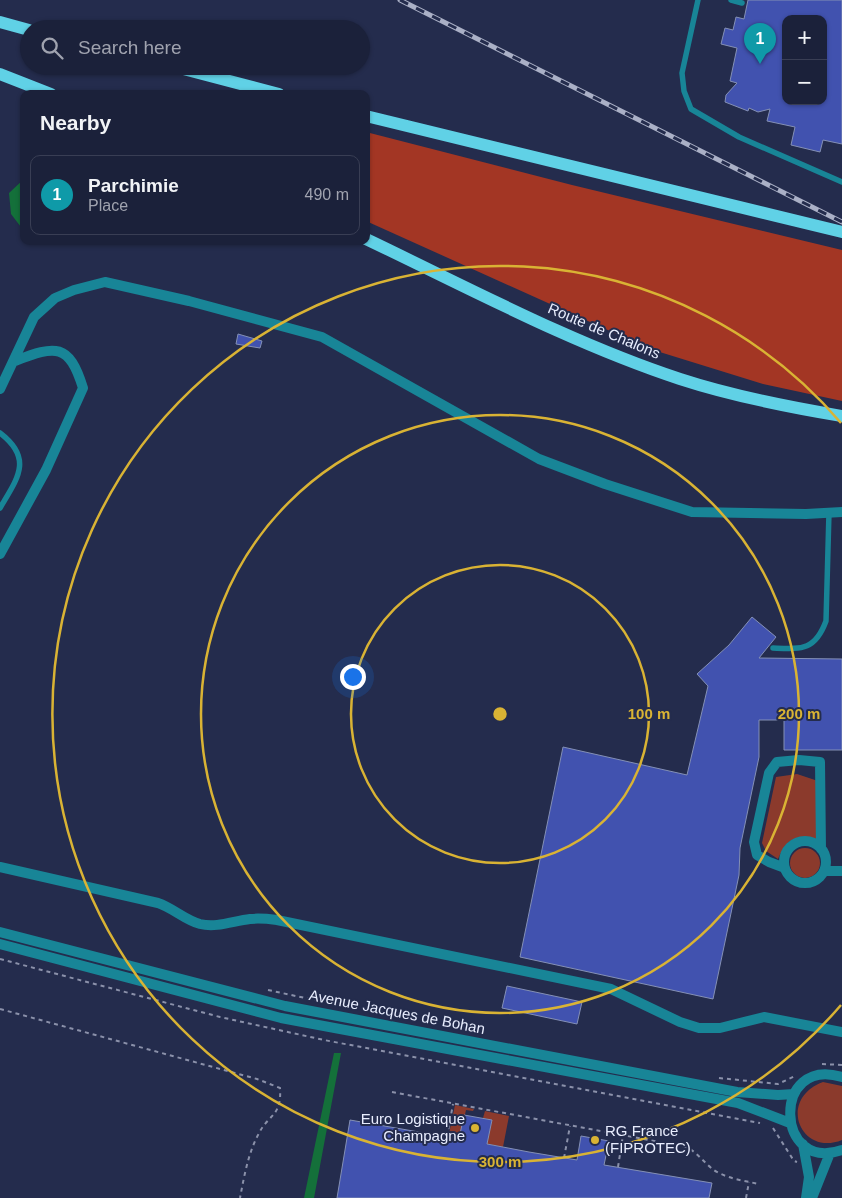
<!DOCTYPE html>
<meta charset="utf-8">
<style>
body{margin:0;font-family:Arial,sans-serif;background:#282e45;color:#f1f3f6}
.controls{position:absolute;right:15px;top:15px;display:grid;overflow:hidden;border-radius:10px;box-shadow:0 1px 4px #0004}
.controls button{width:45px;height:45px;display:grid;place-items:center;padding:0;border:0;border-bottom:1px solid #393e54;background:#1b213a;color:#f1f3f6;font:25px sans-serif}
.you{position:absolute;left:352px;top:676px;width:18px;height:18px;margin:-12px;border:4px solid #fff;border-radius:50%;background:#1a73e8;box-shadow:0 0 0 8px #1a73e833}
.badge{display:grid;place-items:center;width:32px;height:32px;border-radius:50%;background:#d9b334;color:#fff;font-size:16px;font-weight:700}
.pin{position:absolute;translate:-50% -41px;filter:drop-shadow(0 1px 2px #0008)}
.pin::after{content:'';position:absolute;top:26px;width:18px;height:15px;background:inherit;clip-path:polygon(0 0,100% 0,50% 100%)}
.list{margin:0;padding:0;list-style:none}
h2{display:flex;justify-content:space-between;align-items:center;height:65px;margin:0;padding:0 20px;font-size:21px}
h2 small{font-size:16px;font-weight:400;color:#a0a3af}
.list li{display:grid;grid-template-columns:32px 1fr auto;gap:15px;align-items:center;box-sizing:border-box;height:80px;margin:0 10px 10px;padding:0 10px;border:1px solid #393e54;border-radius:10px}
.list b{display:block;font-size:19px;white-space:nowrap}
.list p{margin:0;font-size:16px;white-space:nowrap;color:#a0a3af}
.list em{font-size:16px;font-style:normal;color:#a0a3af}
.icon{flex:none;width:28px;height:28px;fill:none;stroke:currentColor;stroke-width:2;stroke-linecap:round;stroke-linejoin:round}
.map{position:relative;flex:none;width:842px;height:1198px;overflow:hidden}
.search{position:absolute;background:#1b213a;box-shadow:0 1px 4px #0004;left:20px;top:20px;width:350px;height:55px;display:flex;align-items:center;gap:12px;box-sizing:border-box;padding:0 18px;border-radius:28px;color:#a0a3af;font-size:19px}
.panel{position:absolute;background:#1b213a;box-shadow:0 1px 4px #0004;left:20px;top:90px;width:350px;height:155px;border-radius:10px}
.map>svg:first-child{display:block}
.green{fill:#8b3a2c}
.forest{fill:#a33624}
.water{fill:#14703a}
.building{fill:#4152af;stroke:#8490b6;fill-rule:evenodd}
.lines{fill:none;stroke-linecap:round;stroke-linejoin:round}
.path{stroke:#8b91aa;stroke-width:2;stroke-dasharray:4 4;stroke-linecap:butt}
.service{stroke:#188597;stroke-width:5.5}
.minor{stroke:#188597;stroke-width:10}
.primary{stroke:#60d1e6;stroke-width:12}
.rail-casing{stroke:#aab0c6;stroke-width:5}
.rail{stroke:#242c4d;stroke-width:3;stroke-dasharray:9;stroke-linecap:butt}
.ring{fill:none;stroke:#d9b334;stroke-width:2.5}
.poi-dot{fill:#d9b334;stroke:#242c4d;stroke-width:2}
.labels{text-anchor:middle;stroke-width:4;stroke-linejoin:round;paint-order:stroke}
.street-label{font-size:15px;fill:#e8edfe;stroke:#242c4d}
.poi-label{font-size:15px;fill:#e8edfe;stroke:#242c4d;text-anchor:end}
.centre{fill:#d9b334;stroke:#242c4d;stroke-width:2.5}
.ring-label{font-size:15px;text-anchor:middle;font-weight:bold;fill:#d9b334;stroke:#242c4d;stroke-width:4;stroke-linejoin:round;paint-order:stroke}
</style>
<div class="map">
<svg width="842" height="1198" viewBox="0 0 842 1198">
<rect width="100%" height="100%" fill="#242c4d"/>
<path class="green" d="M797 774 818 781V840C796 834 787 838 778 859L766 851 762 843 776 777Z
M790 863a15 15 0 1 1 30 0a15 15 0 1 1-30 0Z
M823 1082 842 1086V1140C800 1157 777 1099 823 1082Z
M455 1105 474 1109 473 1111 466 1110 460 1136 449 1134Z
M485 1111 509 1116 503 1147 487 1144 492 1120 483 1118Z"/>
<path class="forest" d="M366 132 572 185 842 250V401L763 384 650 349 366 221Z"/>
<path class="water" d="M24 179V231L11 214 9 193Z
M334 1053H341L314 1198H304Z"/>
<path class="building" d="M748 0H842V144L823 140 820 152 791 145 795 127 767 121 770 109 758 112 749 108 748 111 725 102 726 95 737 83 730 81 737 48 721 44 725 28 733 30 736 17 744 19ZM786 19H823V101H786Z
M238 334 262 341 260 348 236 344Z
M752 617 776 637 759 658 842 659V750H784V720H759V757L740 848 739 875 713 999 520 957 563 747 687 775 708 686 697 674 729 645Z
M507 986 582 1002 577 1024 502 1008Z
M464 1115 492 1120 487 1144 529 1152 577 1160 581 1136 609 1141 604 1165 712 1183 709 1198H337L350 1120 459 1139Z"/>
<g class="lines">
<path class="path" d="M0 959 220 1017 324 1040 760 1123
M268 990 319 1001
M0 1009 257 1079 280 1088C282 1117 268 1114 258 1135 248 1154 244 1177 240 1198
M822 1064 842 1065
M719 1078 778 1084 795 1076
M392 1092 686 1147C699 1153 705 1165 717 1172 730 1179 745 1181 759 1184
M773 1128 794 1161 797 1162
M447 1137 453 1104
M564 1158 570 1126
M618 1167 623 1135
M746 1198 749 1182"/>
<path class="service" d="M698 0 682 73 684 91 691 109 739 137 842 182
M731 0 742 3
M0 433C34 459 17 479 0 508
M773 648C801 649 815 651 826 621L829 512"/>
<path class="minor" d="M0 389 34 317 55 298 74 290 105 282 189 301 322 337 539 459 605 484 692 512 806 514 842 512
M0 554 46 470 83 388C69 343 56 345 15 361
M784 862a21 21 0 1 1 42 0a21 21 0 1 1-42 0Z
M0 867 158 903C173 908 185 920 200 924 217 928 233 921 250 919 259 918 269 919 277 920L611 989 680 1022 699 1028H720L764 1017 842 1032
M785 868 769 862 757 855 754 842 769 773 777 762 799 760 820 762 821 849
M824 871H842
M0 932 285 1006 737 1092 778 1095 794 1094
M0 944 281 1018 738 1103 790 1123
M842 1077C771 1055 775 1174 842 1150
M803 1144 809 1177 806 1198
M812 1198 830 1153"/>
<path class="primary" d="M0 22 29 30
M172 66 279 94
M0 74 51 94
M366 116 842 232
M366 239C469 288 571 343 680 379 732 396 788 407 842 416"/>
<g class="rail-casing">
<path id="rail" d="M400 0 842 222"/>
</g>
<use href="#rail" class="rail"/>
</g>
<g class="ring">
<circle cx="500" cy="714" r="149"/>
<circle cx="500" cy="714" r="299"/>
<path d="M841 1005A448 448 0 1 1 841 423"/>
</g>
<g class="poi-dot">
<circle cx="475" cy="1128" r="5"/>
<circle cx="595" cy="1140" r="5"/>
</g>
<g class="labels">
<g class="street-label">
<text transform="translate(604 331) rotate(23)" y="5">Route de Chalons</text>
<text transform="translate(397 1012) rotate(11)" y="5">Avenue Jacques de Bohan</text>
</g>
<g class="poi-label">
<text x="465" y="1124">Euro Logistique<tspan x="465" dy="17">Champagne</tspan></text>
<text x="605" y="1136" text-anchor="start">RG France<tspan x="605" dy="17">(FIPROTEC)</tspan></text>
</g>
</g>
<circle cx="500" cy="714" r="8" class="centre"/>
<g class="ring-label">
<text x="649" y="719">100 m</text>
<text x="799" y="719">200 m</text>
<text x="500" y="1167">300 m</text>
</g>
</svg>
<div class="controls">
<button>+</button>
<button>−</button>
</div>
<div class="you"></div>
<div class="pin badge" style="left:760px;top:64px;background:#0f9aa8">1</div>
<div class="search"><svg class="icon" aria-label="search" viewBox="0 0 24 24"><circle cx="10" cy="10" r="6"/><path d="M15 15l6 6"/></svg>Search here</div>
<section class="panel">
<h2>Nearby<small></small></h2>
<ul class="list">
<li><span class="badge" style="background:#0f9aa8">1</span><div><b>Parchimie</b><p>Place</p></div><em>490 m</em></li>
</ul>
</section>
</div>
